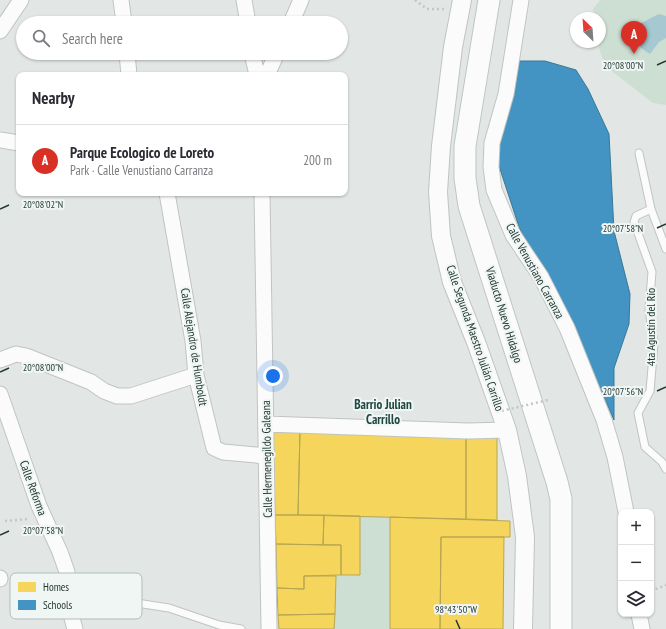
<!DOCTYPE html>
<meta charset="utf-8">
<style>
body{margin:0;font-family:"PT Sans Narrow",sans-serif;background:#f2f2f3;color:#2b2b33}
.controls{position:absolute;right:12px;bottom:12px;display:grid;overflow:hidden;border-radius:8px;box-shadow:0 1px 3px #0004}
.controls button{width:36px;height:36px;display:grid;place-items:center;padding:0;border:0;border-bottom:1px solid #e1e1e2;background:#fff;color:#2b2b33;font:20px sans-serif}
.compass{position:absolute;left:570px;top:12px;width:36px;height:36px;border-radius:50%;background:#fff;box-shadow:0 1px 3px #0004;rotate:335deg}
.you{position:absolute;left:273px;top:376px;width:14px;height:14px;margin:-10px;border:3px solid #fff;border-radius:50%;background:#1a73e8;box-shadow:0 0 0 6px #1a73e833}
.badge{display:grid;place-items:center;width:26px;height:26px;border-radius:50%;background:#d93025;color:#fff;font-size:13px;font-weight:700}
.pin{position:absolute;translate:-50% -33px;filter:drop-shadow(0 1px 2px #0008)}
.pin::after{content:'';position:absolute;top:21px;width:14px;height:12px;background:inherit;clip-path:polygon(0 0,100% 0,50% 100%)}
.list{margin:0;padding:0;list-style:none}
h2{display:flex;justify-content:space-between;align-items:center;height:52px;margin:0;padding:0 16px;font-size:17px}
h2 small{font-size:13px;font-weight:400;color:#7c7c81}
.list li{display:grid;grid-template-columns:26px 1fr auto;gap:12px;align-items:center;box-sizing:border-box;height:72px;padding:0 16px;border-top:1px solid #e1e1e2}
.list b{display:block;font-size:15px;white-space:nowrap}
.list p{margin:0;font-size:13px;white-space:nowrap;color:#7c7c81}
.list em{font-size:13px;font-style:normal;color:#7c7c81}
.icon{flex:none;width:22px;height:22px;fill:none;stroke:currentColor;stroke-width:2;stroke-linecap:round;stroke-linejoin:round}
.map{position:relative;flex:none;width:666px;height:629px;overflow:hidden}
.search{position:absolute;background:#fff;box-shadow:0 1px 3px #0004;left:16px;top:16px;width:332px;height:44px;display:flex;align-items:center;gap:10px;box-sizing:border-box;padding:0 14px;border-radius:22px;color:#7c7c81;font-size:15px}
.panel{position:absolute;background:#fff;box-shadow:0 1px 3px #0004;left:16px;top:72px;width:332px;height:124px;border-radius:8px}
.map>svg:first-child{display:block}
.green{fill:#cddfd3}
.water{fill:#a6c8d1}
.homes{fill:#f6d55c;stroke:#b7a650}
.schools{fill:#4393c3;stroke:#397898}
.lines{fill:none;stroke-linecap:round;stroke-linejoin:round}
.service-casing{stroke:#bfc4c2;stroke-width:9}
.minor-casing{stroke:#bfc4c2;stroke-width:17}
.tertiary-casing{stroke:#bfc4c2;stroke-width:20}
.secondary-casing{stroke:#bfc5c3;stroke-width:23}
.path{stroke:#c0c7c6;stroke-width:2.5;stroke-dasharray:2 3;stroke-linecap:butt}
.service{stroke:#fbfbfb;stroke-width:7}
.minor{stroke:#fbfbfb;stroke-width:15}
.tertiary{stroke:#fbfbfb;stroke-width:18}
.secondary{stroke:#fbfbfb;stroke-width:21}
.path-bridge{stroke:#c0c7c6;stroke-width:2.5;stroke-dasharray:2 3;stroke-linecap:butt}
.ticks{fill:none;stroke:#233834;stroke-width:1.5}
.labels{text-anchor:middle;stroke-width:4;stroke-linejoin:round;paint-order:stroke}
.street-label{font-size:12px;fill:#233834;stroke:#f0f6f4}
.neighbourhood-label{font-size:13px;font-weight:bold;fill:#214741;stroke:#f0f6f4}
.key{fill:#f0f6f4;stroke:#b2bdba;stroke-width:1}
.key-label{font-size:11px;fill:#233834}
.ticks-label{font-size:10px;text-anchor:middle;fill:#233834;stroke:#f0f6f4;stroke-width:4;stroke-linejoin:round;paint-order:stroke}
</style>
<div class="map">
<svg width="666" height="629" viewBox="0 0 666 629">
<rect width="100%" height="100%" fill="#e2e7e5"/>
<path class="green" d="M600 0H666V105L653 103 605 66 597 42H600V18H594L593 9Z
M360 516 390 517V629H334L336 576 360 575Z"/>
<path class="water" d="M659 14 666 16V38L659 42 650 54C637 46 635 42 633 27Z"/>
<path class="homes" d="M273 429H300L298 515H275Z
M300 429 466 436V519L298 515Z
M466 436 497 438V520L466 519Z
M275 515H324L323 545 276 544Z
M324 515 360 516V575H341V545H323Z
M390 517 510 521V537H441L440 629H390Z
M441 537H504L503 629H440Z
M276 544 341 545V575L304 576V589L277 588Z
M304 576H336L335 614 278 615 277 588 304 589Z
M335 614 334 629H279L278 615Z"/>
<path class="schools" d="M515 61H545L576 70 588 89 609 134 614 231 630 294 629 324 614 368V420L566 313 524 242 497 160Z"/>
<g class="lines">
<g class="service-casing">
<path id="service" d="M639 153 651 209 666 249
M651 209 636 216 634 222 652 272 649 309 654 344 650 391 638 413 645 447 662 462 666 469
M104 598 169 608 219 625 241 629"/>
</g>
<g class="minor-casing">
<path id="minor" d="M121 0 124 23
M244 0 248 23
M521 0 506 94 492 143 491 167 494 190 513 235 541 277 567 328 604 420 615 457 626 512
M291 23 301 0
M0 31 21 0
M127 53 129 75
M252 53 257 75
M267 75 277 53
M0 140 19 143
M167 193 193 341 196 375 214 448 223 452 266 456
M262 193 269 629
M0 360 16 354 26 356 91 382 104 391 117 396H131L196 375
M0 394 39 506 60 552 67 572V600L75 629
M266 424 468 431 507 430
M0 579V578
M639 614 642 629"/>
</g>
<g class="tertiary-casing">
<path id="tertiary" d="M462 0 453 47 441 146 438 192 441 236 452 282 476 342 507 430 517 476 525 537 523 629"/>
</g>
<g class="secondary-casing">
<path id="secondary" d="M489 0 465 146V178L469 206 557 482 561 499V629"/>
</g>
<path class="path" d="M415 0 427 9H444
M5 521 29 519
M14 584 52 599
M651 591 666 585
M83 600 94 599"/>
<use href="#service" class="service"/>
<use href="#minor" class="minor"/>
<use href="#tertiary" class="tertiary"/>
<use href="#secondary" class="secondary"/>
<path class="path-bridge" d="M497 412 548 400"/>
</g>
<path class="ticks" d="M657 65 666 61M0 209 9 205M657 228 666 224M0 372 9 368M657 391 666 387M0 535 9 531M456 620 460 629"/>
<g class="labels">
<g class="street-label">
<text transform="translate(535 271) rotate(61)" y="4">Calle Venustiano Carranza</text>
<text transform="translate(504 315) rotate(73)" y="4">Viaducto Nuevo Hidalgo</text>
<text transform="translate(651 327) rotate(-90)" y="4">4ta Agustín del Río</text>
<text transform="translate(475 338) rotate(71)" y="4">Calle Segunda Maestro Julián Carrillo</text>
<text transform="translate(194 347) rotate(81)" y="4">Calle Alejandro de Humboldt</text>
<text transform="translate(267 459) rotate(-91)" y="4">Calle Hermenegildo Galeana</text>
<text transform="translate(33 488) rotate(70)" y="4">Calle Reforma</text>
</g>
<g class="neighbourhood-label">
<text x="383" y="409">Barrio Julian<tspan x="383" dy="15">Carrillo</tspan></text>
</g>
</g>
<rect x="10" y="573" width="132" height="46" rx="6" class="key"/>
<rect x="18" y="582" width="18" height="10" fill="#f6d55c"/>
<rect x="18" y="600" width="18" height="10" fill="#4393c3"/>
<g class="key-label">
<text x="43" y="591">Homes</text>
<text x="43" y="609">Schools</text>
</g>
<g class="ticks-label">
<text x="623" y="69">20°08'00"N</text>
<text x="43" y="208">20°08'02"N</text>
<text x="623" y="232">20°07'58"N</text>
<text x="43" y="371">20°08'00"N</text>
<text x="623" y="395">20°07'56"N</text>
<text x="43" y="534">20°07'58"N</text>
<text x="456" y="613">98°43'50"W</text>
</g>
</svg>
<div class="controls">
<button>+</button>
<button>−</button>
<button><svg class="icon" aria-label="layers" viewBox="0 0 24 24"><path d="M12 4l9 5-9 5-9-5zM3 14l9 5 9-5"/></svg></button>
</div>
<svg class="compass" viewBox="-18 -18 36 36"><path d="M0-13l5 13h-10z" fill="#e53935"/><path d="M0 13l5-13h-10z" fill="#7c7c81"/></svg>
<div class="you"></div>
<div class="pin badge" style="left:634px;top:54px">A</div>
<div class="search"><svg class="icon" aria-label="search" viewBox="0 0 24 24"><circle cx="10" cy="10" r="6"/><path d="M15 15l6 6"/></svg>Search here</div>
<section class="panel">
<h2>Nearby<small></small></h2>
<ul class="list">
<li><span class="badge">A</span><div><b>Parque Ecologico de Loreto</b><p>Park · Calle Venustiano Carranza</p></div><em>200 m</em></li>
</ul>
</section>
</div>
